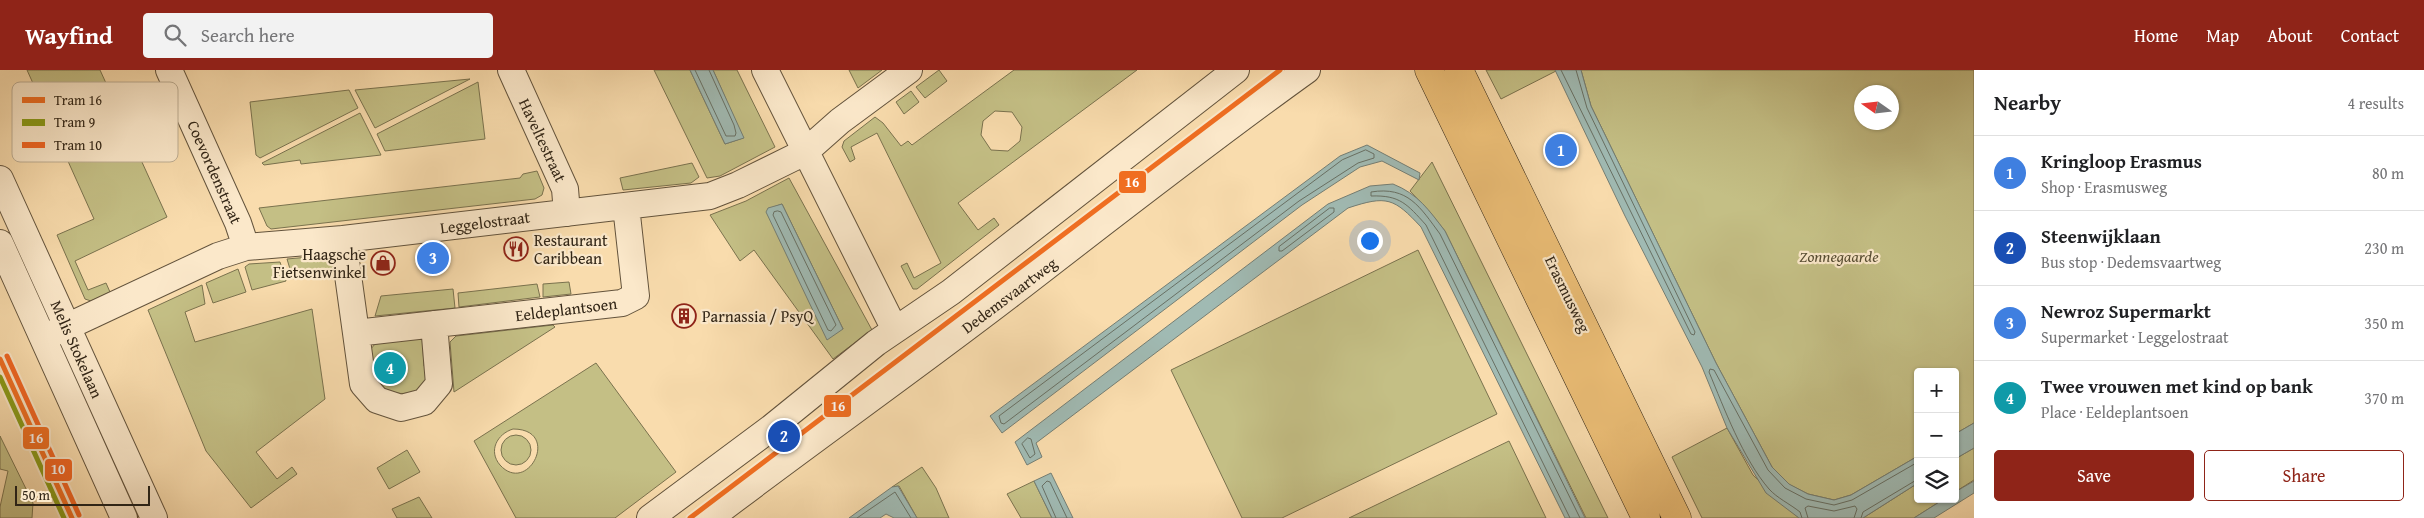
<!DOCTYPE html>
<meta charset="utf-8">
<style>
body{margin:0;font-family:"Gentium Book Plus",serif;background:#f2f2f2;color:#202124}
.controls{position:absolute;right:15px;bottom:15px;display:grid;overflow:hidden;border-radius:5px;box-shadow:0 1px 4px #0004}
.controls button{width:45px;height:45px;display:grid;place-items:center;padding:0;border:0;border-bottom:1px solid #e0e0e0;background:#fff;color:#202124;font:25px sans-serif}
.compass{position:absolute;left:1854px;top:15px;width:45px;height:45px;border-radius:50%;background:#fff;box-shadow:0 1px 4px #0004;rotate:284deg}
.scale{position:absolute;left:15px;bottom:12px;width:135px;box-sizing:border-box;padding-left:5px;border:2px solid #312516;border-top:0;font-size:14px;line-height:18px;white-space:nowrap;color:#312516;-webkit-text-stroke:4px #fbe8ca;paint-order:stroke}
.you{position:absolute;left:1369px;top:170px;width:18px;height:18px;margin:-12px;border:4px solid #fff;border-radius:50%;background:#1a73e8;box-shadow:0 0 0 8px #1a73e833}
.badge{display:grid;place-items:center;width:32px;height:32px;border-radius:50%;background:#8f2418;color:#fff;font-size:16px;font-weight:700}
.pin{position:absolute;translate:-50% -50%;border:2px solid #fff;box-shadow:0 1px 5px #0006}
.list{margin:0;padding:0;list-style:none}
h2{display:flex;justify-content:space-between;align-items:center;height:65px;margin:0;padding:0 20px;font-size:21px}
h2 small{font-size:16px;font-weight:400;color:#757577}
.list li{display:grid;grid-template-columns:32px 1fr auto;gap:15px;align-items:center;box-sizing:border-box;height:75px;padding:0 20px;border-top:1px solid #e0e0e0}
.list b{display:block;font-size:19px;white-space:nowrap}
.list p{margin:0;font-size:16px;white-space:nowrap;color:#757577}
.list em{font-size:16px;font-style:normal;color:#757577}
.actions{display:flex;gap:10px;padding:15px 20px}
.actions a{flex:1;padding:11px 0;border:1px solid #8f2418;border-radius:5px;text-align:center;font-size:18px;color:#8f2418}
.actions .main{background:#8f2418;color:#fff}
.icon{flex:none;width:28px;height:28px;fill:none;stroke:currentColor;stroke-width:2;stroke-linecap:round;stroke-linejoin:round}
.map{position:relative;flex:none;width:1974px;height:448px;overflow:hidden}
header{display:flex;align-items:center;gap:30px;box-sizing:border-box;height:70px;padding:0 25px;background:#8f2418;color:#fff}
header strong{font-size:24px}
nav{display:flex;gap:28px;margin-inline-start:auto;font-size:18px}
.search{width:350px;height:45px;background:#f2f2f2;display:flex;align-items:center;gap:12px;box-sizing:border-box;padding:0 18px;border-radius:5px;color:#757577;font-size:19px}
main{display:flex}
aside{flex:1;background:#fff}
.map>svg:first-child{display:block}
.green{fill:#c4bf85;stroke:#7a724e;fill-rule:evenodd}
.water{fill:#a0bab3;stroke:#747e74}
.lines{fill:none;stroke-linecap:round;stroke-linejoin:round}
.shore{stroke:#687064;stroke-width:1}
.minor-casing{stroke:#63533c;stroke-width:28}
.major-casing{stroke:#312516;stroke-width:29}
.minor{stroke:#fbe8ca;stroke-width:26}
.major{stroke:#ecbe76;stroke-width:28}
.tram-1-casing{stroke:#fbe8ca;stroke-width:9}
.tram-2-casing{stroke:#fbe8ca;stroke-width:9}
.tram-3-casing{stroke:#fbe8ca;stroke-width:9}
.tram-1{stroke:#f06e21;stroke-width:5}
.tram-2{stroke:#899a16;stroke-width:5}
.tram-3{stroke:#f26522;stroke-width:5}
.labels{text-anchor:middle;stroke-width:4.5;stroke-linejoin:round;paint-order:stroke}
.street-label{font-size:16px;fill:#312516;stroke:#fbe8ca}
.poi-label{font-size:16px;fill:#312516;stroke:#fbe8ca;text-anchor:start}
.park-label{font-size:16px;font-style:italic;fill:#564c32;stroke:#fbe8ca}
.key{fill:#fbe8ca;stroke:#beae94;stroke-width:1}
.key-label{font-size:14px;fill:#312516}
.line-badge{stroke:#fbe8ca;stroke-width:2}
.badge-label{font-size:14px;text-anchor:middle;font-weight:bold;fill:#fff}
</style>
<header>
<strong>Wayfind</strong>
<div class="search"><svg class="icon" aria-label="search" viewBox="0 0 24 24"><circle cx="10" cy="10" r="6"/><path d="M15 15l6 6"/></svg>Search here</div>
<nav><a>Home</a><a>Map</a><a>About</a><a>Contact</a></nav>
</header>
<main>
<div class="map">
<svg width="1974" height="448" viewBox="0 0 1974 448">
<rect width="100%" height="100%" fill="#f9dcad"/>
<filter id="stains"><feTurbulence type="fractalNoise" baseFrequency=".004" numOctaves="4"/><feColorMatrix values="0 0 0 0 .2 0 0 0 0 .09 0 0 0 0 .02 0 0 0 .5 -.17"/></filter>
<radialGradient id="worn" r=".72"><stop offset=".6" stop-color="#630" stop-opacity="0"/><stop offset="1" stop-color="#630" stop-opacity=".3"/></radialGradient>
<path class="green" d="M27 0H100L167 147 75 191 88 220 106 213 110 222 91 231 85 229 57 165 94 149Z
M654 0H690L725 74 743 68 713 0H737L775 77 720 106 707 108Z
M849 0H882L858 18Z
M939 0 947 11 925 28 916 17Z
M1014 0H1137L958 133 978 160 994 148 999 155 917 219H913L901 196 907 193 914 208 941 193 877 63 851 77 855 89 850 92 842 77 844 71 875 47 883 53 901 76 908 71 912 75ZM995 41 1012 42 1022 57 1020 71 1008 81 991 80 981 65 983 51Z
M1486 0H1555L1556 1 1501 29Z
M1581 0H1974V353L1955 364V302H1918V386L1851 425 1834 430 1808 424 1788 414 1772 397 1716 293 1591 36ZM1862 22H1892V52H1862Z
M470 9 375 58 355 20Z
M478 12 485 69 385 81 377 64Z
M349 20 358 38 260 88 256 85 250 32Z
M911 21 919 32 904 44 896 32Z
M360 43 381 85 301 94 300 90 264 95 262 93Z
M1432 92 1608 448H1586L1445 161 1428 140 1410 121Z
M692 93 699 107 691 113 623 120 620 108Z
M537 101 544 118 542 125 535 129 271 159 267 156 259 138 520 108 523 104Z
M789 108 872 260 833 289 754 180 740 191 710 145 746 131ZM782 134 843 259 768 139Z
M1418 180 1497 344 1282 448H1242L1171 300Z
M331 185 334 186 340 206 314 209 311 203 293 209 287 189Z
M280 192 286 211 252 220 245 197 249 194Z
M238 199 246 222 213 233 206 213Z
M569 212 571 224 543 227V214Z
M537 214 540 227 459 237 458 223Z
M202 215 205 234 185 242 195 272 312 239 325 329 256 382 277 409 292 397 297 404 251 438 206 381 148 240Z
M453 219 455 238 375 246 381 226Z
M553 255 555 257 454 322 450 272 456 266Z
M421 268 427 278 423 279 424 296 430 303C427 308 423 316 419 319 405 328 381 323 374 308 370 300 371 289 370 280L375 274Z
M596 293 676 402 615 448H516L474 371ZM513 359C562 359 528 426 500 395 488 381 497 364 513 359Z
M1727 358 1753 405 1799 448H1702L1672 387Z
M501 380a15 15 0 1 1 30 0a15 15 0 1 1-30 0Z
M0 366 33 433 32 448H0V437L8 401 0 399Z
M1509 371 1546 448H1349Z
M1974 378V410L1955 422V389Z
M407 380 420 402 389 419 377 398Z
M922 397 936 418 949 448H917L899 416 892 417Z
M1034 411 1052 448H1021L1007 424Z
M1918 413V429H1944L1914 448H1863Z
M419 427 432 448H397L392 439Z"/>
<path class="water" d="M690 0H713L744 68 725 74Z
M1555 0H1581L1591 36 1716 293 1772 397 1789 414 1808 424 1834 430 1851 425 1918 386V413L1863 448H1799L1766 423 1727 358 1702 297 1625 146Z
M1367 75 1420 103 1419 110 1382 91 1360 97 1302 135 1002 363 990 346 1340 86Z
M1393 114C1418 124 1429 140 1445 161L1585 448H1565L1421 157C1394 128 1387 125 1348 138L1036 373 1042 387 1027 395 1015 372 1328 134 1370 116Z
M782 134 843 259 827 270 766 142 768 138Z
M1974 353V378L1955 389V364Z
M1051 403 1073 448H1052L1034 411Z
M1974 411V423L1934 448H1914L1944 429H1955V422Z
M898 416 917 448H894L886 444 880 448H849L892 417Z"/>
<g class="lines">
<path class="shore" d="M695 0 726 66H735L736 63 734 55 709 0
M1561 0 1691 264 1694 265 1695 262 1587 38 1576 0
M1366 80 1374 84V88L1358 93 1299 131 1004 354 1001 353 999 346 1342 90Z
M1330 138H1334V142L1282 181H1279V177Z
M778 141 781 142 836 255 831 261 828 260 773 145 774 142Z
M1028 368 1031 369 1035 384 1030 388 1022 374Z
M857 448 895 422 911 448
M1056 448 1042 416 1047 411 1050 412 1067 448
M1570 448 1426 155C1407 134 1400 125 1371 126V122C1408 116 1420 137 1440 164L1580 448
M1802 448 1800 442C1790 434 1777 428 1769 419 1743 389 1724 338 1709 302L1710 299 1714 300 1768 400 1785 418 1806 429 1834 435 1852 430 1918 392
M1808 448 1805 438 1808 436 1834 441 1855 436 1857 439 1854 448
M1861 448 1863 442 1918 409"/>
<g class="minor-casing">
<path id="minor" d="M169 0 238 153 246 177
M511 0 565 119 567 143
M765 0 895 260
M0 109 154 448
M343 169 356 263 622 233 636 226 626 136
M0 173 124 448
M356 263 363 314 377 330 401 338 424 332 439 314 434 254
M43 268 218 186 246 177 343 169 710 126 738 115 805 82 840 51 909 0
M650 448 771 358 876 273 951 222 1236 0
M710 448C811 371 915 298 1015 221 1112 146 1208 71 1307 0"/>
</g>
<g class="major-casing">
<path id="major" d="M1429 0 1646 448
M1459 0 1677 448"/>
</g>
<use href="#minor" class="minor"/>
<use href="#major" class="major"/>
<g class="tram-1-casing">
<path id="tram-1" d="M0 289 72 448
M690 448 1280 0"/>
</g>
<g class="tram-2-casing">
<path id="tram-2" d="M0 307 64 448"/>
</g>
<g class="tram-3-casing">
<path id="tram-3" d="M7 286 79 445"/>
</g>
<use href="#tram-1" class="tram-1"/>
<use href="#tram-2" class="tram-2"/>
<use href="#tram-3" class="tram-3"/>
</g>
<defs>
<g id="restaurant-ring" transform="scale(1.25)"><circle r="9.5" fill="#fbe8ca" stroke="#8f2418" stroke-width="1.5"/><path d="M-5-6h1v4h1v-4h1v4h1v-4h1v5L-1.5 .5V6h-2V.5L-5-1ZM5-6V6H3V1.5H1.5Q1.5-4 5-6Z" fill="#8f2418"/></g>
<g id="shop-ring" transform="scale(1.25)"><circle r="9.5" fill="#fbe8ca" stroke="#8f2418" stroke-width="1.5"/><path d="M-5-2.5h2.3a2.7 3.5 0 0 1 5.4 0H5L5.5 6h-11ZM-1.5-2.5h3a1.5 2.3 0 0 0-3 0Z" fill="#8f2418"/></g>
<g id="building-ring" transform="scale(1.25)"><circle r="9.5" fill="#fbe8ca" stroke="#8f2418" stroke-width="1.5"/><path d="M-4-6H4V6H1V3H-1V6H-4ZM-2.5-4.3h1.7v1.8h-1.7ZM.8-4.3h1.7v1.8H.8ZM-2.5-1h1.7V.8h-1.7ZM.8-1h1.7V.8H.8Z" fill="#8f2418"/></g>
</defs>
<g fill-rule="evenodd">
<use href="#restaurant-ring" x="516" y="179"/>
<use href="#shop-ring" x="383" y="193"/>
<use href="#building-ring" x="684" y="246"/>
</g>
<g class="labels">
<g class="street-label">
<text transform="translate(543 70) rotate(65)" y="6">Haveltestraat</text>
<text transform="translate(215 102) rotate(66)" y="6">Coevordenstraat</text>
<text transform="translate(485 152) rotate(-7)" y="6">Leggelostraat</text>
<text transform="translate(1568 224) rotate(64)" y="6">Erasmusweg</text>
<text transform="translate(1009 225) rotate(-37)" y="6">Dedemsvaartweg</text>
<text transform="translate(566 239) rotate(-7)" y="6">Eeldeplantsoen</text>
<text transform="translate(77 279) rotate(66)" y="6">Melis Stokelaan</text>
</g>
<g class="poi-label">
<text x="534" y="176">Restaurant<tspan x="534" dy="18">Caribbean</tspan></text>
<text x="366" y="190" text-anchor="end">Haagsche<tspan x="366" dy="18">Fietsenwinkel</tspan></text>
<text x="702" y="252">Parnassia / PsyQ</text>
</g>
<g class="park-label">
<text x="1839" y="192">Zonnegaarde</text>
</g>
</g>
<rect x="12" y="12" width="166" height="80" rx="8" class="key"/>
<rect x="22" y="27" width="23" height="6" fill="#f06e21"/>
<rect x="22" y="49" width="23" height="7" fill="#899a16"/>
<rect x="22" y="72" width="23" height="6" fill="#f26522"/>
<g class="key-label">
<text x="54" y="35">Tram 16</text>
<text x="54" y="57">Tram 9</text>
<text x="54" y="80">Tram 10</text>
</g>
<g class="line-badge">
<rect x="1118" y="100" width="29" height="24" rx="5" fill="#f06e21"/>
<rect x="823" y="324" width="29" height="24" rx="5" fill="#f06e21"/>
<rect x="22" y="356" width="28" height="24" rx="5" fill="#f06e21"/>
<rect x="44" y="388" width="29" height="24" rx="5" fill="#f26522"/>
</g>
<g class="badge-label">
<text x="1132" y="117">16</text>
<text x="838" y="341">16</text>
<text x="36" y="373">16</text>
<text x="58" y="404">10</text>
</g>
<rect width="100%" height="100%" filter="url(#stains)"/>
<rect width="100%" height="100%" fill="url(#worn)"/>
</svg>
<div class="controls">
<button>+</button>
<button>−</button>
<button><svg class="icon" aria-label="layers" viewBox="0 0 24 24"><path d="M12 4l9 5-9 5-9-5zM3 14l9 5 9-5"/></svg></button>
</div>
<svg class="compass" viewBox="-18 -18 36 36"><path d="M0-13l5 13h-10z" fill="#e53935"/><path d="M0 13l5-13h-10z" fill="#757577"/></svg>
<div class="scale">50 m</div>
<div class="you"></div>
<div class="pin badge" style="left:1561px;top:80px;background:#3f7fe0">1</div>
<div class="pin badge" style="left:784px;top:366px;background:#1a4fb4">2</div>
<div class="pin badge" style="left:433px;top:188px;background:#3f7fe0">3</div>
<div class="pin badge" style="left:390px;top:298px;background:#0f9aa8">4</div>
</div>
<aside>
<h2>Nearby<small>4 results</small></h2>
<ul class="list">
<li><span class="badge" style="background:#3f7fe0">1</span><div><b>Kringloop Erasmus</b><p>Shop · Erasmusweg</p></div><em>80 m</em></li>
<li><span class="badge" style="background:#1a4fb4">2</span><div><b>Steenwijklaan</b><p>Bus stop · Dedemsvaartweg</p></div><em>230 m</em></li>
<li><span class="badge" style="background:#3f7fe0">3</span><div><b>Newroz Supermarkt</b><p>Supermarket · Leggelostraat</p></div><em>350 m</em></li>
<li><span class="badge" style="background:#0f9aa8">4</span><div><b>Twee vrouwen met kind op bank</b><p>Place · Eeldeplantsoen</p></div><em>370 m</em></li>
</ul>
<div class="actions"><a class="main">Save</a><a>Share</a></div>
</aside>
</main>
